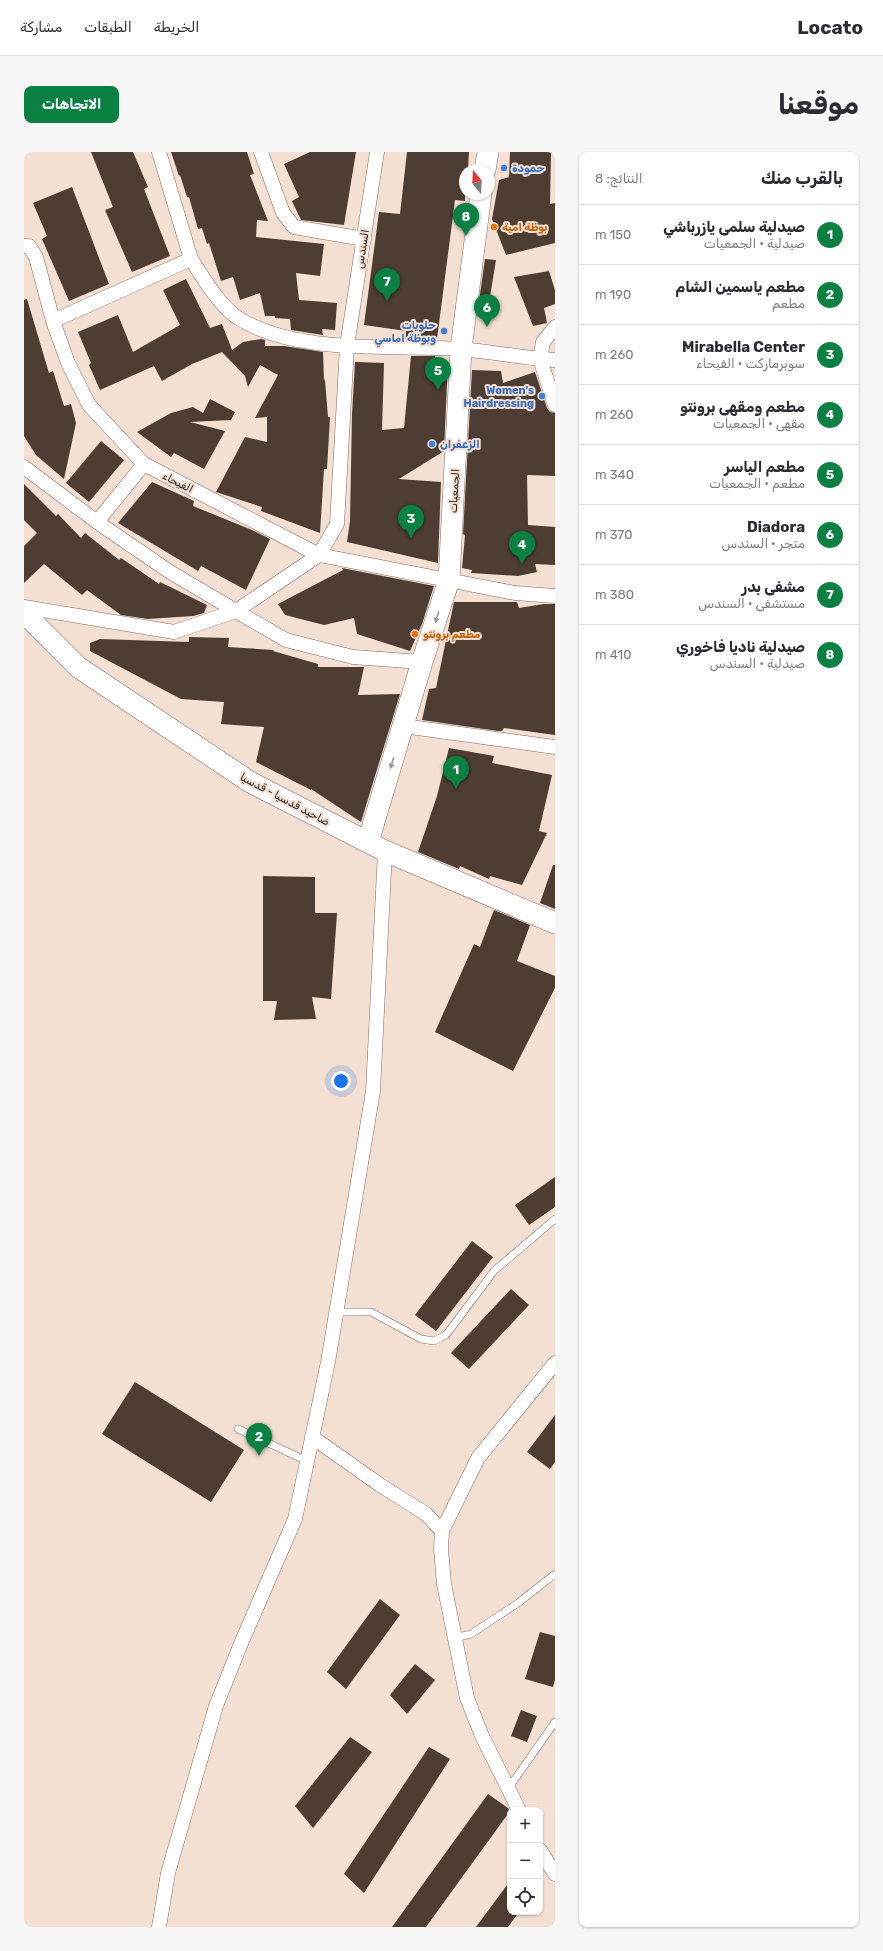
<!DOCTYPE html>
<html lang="ar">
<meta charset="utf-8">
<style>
body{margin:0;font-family:Rubik,Vazirmatn,sans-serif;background:#f7f7f7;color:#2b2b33;direction:rtl}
.controls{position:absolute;right:12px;bottom:12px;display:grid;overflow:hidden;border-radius:8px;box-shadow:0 1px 3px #0004}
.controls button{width:36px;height:36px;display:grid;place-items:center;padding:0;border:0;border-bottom:1px solid #e1e1e2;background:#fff;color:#2b2b33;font:20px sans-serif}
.compass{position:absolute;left:435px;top:12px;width:36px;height:36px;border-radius:50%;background:#fff;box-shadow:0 1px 3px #0004;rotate:342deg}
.you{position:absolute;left:317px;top:929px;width:14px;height:14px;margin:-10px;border:3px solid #fff;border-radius:50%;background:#1a73e8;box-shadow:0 0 0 6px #1a73e833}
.badge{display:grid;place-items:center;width:26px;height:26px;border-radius:50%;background:#0b8043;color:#fff;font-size:13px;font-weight:700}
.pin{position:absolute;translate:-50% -33px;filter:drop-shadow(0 1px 2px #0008)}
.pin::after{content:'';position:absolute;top:21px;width:14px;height:12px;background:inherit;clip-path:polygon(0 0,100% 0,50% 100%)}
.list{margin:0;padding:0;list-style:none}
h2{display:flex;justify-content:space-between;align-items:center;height:52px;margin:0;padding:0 16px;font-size:17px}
h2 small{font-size:13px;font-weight:400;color:#7c7c81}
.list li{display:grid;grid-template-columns:26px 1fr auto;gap:12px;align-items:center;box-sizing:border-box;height:60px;padding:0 16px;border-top:1px solid #e1e1e2}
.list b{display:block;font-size:15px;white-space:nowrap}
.list p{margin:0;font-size:13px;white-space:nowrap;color:#7c7c81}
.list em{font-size:13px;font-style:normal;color:#7c7c81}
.icon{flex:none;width:22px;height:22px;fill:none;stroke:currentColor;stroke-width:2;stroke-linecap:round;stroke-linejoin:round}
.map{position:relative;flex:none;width:531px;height:1775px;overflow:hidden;direction:ltr;border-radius:8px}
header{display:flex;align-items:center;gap:24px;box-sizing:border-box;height:56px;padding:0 20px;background:#fff;border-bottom:1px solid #e1e1e2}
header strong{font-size:19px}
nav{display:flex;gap:22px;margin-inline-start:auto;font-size:14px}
.intro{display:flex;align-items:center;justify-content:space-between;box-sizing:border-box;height:96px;padding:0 24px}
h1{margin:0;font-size:28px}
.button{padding:10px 18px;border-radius:8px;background:#0b8043;color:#fff;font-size:14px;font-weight:700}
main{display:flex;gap:24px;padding:0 24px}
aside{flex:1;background:#fff;border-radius:8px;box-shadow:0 1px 3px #0004}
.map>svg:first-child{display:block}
.building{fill:#4d3d32}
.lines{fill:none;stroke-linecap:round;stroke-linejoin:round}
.lane-casing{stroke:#806d62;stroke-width:8}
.street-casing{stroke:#806d62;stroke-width:15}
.secondary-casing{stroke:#806d62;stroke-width:22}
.lane{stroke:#fff;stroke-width:7}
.street{stroke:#fff;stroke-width:14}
.secondary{stroke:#fff;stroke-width:21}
.oneway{fill:#9b9795}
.shop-dot{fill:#3f7fe0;stroke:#f4e0d2;stroke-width:1.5}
.food-dot{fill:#e8710a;stroke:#f4e0d2;stroke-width:1.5}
.labels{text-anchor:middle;stroke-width:4;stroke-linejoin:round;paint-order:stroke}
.shop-label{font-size:11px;font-weight:bold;fill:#366cbe;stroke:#f4e0d2;text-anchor:start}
.food-label{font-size:11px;font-weight:bold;fill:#c56008;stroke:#f4e0d2;text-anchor:start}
.street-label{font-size:11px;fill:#201814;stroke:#f4e0d2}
</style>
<header>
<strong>Locato</strong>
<nav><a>الخريطة</a><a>الطبقات</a><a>مشاركة</a></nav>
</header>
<div class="intro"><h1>موقعنا</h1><a class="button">الاتجاهات</a></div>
<main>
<aside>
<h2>بالقرب منك<small>النتائج: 8</small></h2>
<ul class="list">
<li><span class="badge">1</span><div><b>صيدلية سلمى يازرباشي</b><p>صيدلية · الجمعيات</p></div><em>150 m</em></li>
<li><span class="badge">2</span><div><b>مطعم ياسمين الشام</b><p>مطعم</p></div><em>190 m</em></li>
<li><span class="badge">3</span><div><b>Mirabella Center</b><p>سوبرماركت · الفيحاء</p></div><em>260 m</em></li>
<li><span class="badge">4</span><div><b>مطعم ومقهى برونتو</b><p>مقهى · الجمعيات</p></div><em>260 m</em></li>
<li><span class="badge">5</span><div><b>مطعم الياسر</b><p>مطعم · الجمعيات</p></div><em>340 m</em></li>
<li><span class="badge">6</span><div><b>Diadora</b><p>متجر · السندس</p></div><em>370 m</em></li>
<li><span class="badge">7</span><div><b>مشفى بدر</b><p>مستشفى · السندس</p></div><em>380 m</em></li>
<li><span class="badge">8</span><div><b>صيدلية ناديا فاخوري</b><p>صيدلية · السندس</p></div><em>410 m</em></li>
</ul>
</aside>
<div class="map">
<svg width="531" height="1775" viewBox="0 0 531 1775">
<rect width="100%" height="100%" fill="#f4e0d2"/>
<path class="building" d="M67 0H109L124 35 120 37 146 104 108 120 81 58 89 55Z
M147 0H223L230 22 226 23 244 69 233 68 232 85 300 92 296 124 272 121 275 148 313 151 311 178 298 177 299 183 267 178 266 167 251 166V164H241L236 141 216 148 209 125 197 129 185 91 183 92 178 76 174 77 165 45H163L156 23 155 24Z
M286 0H332L320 73 277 68 268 49 275 45 260 12Z
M383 0H445L444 18H441V49L431 48 413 187H381L382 179 340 173 355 60 376 62Z
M486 0H527L526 52 531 51V91L482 103 468 67 475 28 485 25Z
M48 35 85 132 45 149 18 87 23 84 9 51Z
M461 107 472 108 464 157 454 156Z
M525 119 531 138V152L520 156 523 171 509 174 490 125Z
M162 127 186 176 198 172 208 198 219 190 237 187 241 188V194H260L299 200 300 228H301L304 265H306L303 317H300L296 381 237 359 238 355 192 340 221 285 243 290V265L231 266 254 223 236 213 224 235 221 224 198 200 168 212 138 229 130 214 76 238 65 213 67 211 54 180 94 163 109 200 156 173 139 138Z
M3 147 25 221 29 219 40 254 47 252 52 271 40 327 12 303 0 284V148Z
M387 204H411V208L424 209 420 299 375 327 417 330 414 411 323 390 326 369 328 262 331 210 360 211 358 278 380 276Z
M448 218 477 219 479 231 511 220 523 256 526 260 531 261V324L503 323 504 373 531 375V413L511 412 513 420 494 424 447 421 448 418 438 416 441 383 439 382Z
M186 247 211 260 207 268 166 270 201 279 180 317 150 301 147 305 113 280 147 261 169 255 179 261Z
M77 289 100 308 65 350 42 331Z
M128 330 170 349 169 354 228 378 246 387 222 438 177 414 174 419 94 371Z
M0 332 32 364 34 362 57 386 61 381 95 408 97 406 135 432 136 430 183 453 180 461 169 464 124 467 97 463 63 438 58 443 20 412 0 431V394L13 381 0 368Z
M318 416 410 434 398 472 386 499 333 482 330 466 300 473 261 463 254 452 319 418Z
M430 450H493L495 456 520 452H531V583L480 576 478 579H474L398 568 405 537 412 536Z
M165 485 205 486 204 495 249 498V499L294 512V515H340L334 543 376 542 337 670 287 637V638L232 610 240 575 197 572 200 550 157 547 66 499V491L76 487 165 490Z
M425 596 470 604 468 611 528 623 515 679 523 681 498 733 466 724 465 727 436 714 435 717 394 700 413 644Z
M529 713H531V757L516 751Z
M239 724 291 725V761H313L307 847 288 845 292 867 250 868 253 849H239Z
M470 758 506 773 493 809 531 824V836L489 919 411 880 450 792 456 795Z
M531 1025V1055L505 1073 491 1053Z
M448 1089 469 1105 412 1179 391 1163Z
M487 1137 505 1153 445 1217 427 1201Z
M111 1230 220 1298 187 1350 78 1282Z
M531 1263V1310L526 1317 503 1300Z
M356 1447 376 1463 322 1537 303 1520Z
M516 1480 531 1484V1528L529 1535 501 1527Z
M391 1512 411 1528 383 1562 366 1543Z
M497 1558 513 1564 503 1590 487 1584Z
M326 1585 348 1600 289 1676 271 1654Z
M405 1595 426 1607 340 1741 320 1722Z
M464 1642 484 1656 486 1659 402 1775H368Z
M486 1729V1760H495L484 1775H452Z"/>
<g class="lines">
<g class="lane-casing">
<path id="lane" d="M312 1160H347L397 1187 410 1189 422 1183 470 1119 531 1067
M214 1277 283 1309
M430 1486 447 1482 494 1451 531 1422
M484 1637 531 1570"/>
</g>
<g class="street-casing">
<path id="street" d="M135 0 167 107
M237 0 259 61 270 75 340 87
M353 0 323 194 313 372 295 403 212 459 262 488 329 505 398 510
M0 94H5L12 105 29 169 44 211 65 253 120 312 295 403 491 441 531 444
M29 169 167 107C179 126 196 154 214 166 275 204 368 192 437 197 469 200 500 206 531 208
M531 175 519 190 516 207 531 253
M0 315 73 370 120 312
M73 370 146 420 212 459
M0 455 150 480 212 459
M379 574 531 595
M288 1285 356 1333 402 1362 418 1379
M495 1658 458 1584 443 1546 420 1432 417 1397 418 1379 454 1306 531 1211
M516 1698 531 1722
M135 1775 144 1721 192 1554 218 1489 271 1367 304 1210 349 939 361 699"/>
</g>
<g class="secondary-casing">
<path id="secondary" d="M461 18 464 0
M0 461 54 515 226 630 361 699 531 771
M344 690 398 510 425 428 437 197 457 42"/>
</g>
<use href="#lane" class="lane"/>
<use href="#street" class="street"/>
<use href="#secondary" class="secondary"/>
</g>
<defs><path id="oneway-solid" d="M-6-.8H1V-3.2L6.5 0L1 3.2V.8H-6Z"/></defs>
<g class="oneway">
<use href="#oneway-solid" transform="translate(413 465) rotate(108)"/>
<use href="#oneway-solid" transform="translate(368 611) rotate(107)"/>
</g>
<g class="shop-dot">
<circle cx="480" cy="16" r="4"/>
<circle cx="420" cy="179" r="4"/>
<circle cx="518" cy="244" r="4"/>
<circle cx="408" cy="292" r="4"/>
</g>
<g class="food-dot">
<circle cx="470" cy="75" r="4"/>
<circle cx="391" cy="482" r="4"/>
</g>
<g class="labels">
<g class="shop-label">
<text x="488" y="20">حمودة</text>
<text x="412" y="177" text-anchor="end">حلويات<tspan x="412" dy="13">وبوظة اماسي</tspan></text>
<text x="510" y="242" text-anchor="end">Women's<tspan x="510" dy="13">Hairdressing</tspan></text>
<text x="416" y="296">الزعفران</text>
</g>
<g class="food-label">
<text x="478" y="79">بوظة امية</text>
<text x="399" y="486">مطعم برونتو</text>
</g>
<g class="street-label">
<text transform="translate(338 97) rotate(-81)" y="4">السندس</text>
<text transform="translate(154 330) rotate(27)" y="4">الفيحاء</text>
<text transform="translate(430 339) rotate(-87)" y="4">الجمعيات</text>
<text transform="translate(261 647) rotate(28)" y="4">ضاحيد قدسيا - قدسيا</text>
</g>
</g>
</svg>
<div class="controls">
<button>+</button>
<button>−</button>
<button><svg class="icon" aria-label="locate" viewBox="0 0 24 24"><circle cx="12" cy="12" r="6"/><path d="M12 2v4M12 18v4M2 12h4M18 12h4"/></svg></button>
</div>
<svg class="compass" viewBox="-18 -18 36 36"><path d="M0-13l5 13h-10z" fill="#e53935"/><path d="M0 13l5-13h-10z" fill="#7c7c81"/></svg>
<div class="you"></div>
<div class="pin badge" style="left:432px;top:637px">1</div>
<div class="pin badge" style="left:235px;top:1304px">2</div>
<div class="pin badge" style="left:387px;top:386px">3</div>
<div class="pin badge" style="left:498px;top:412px">4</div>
<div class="pin badge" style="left:414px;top:238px">5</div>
<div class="pin badge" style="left:463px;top:175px">6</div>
<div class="pin badge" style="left:363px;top:149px">7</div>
<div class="pin badge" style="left:442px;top:84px">8</div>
</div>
</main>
